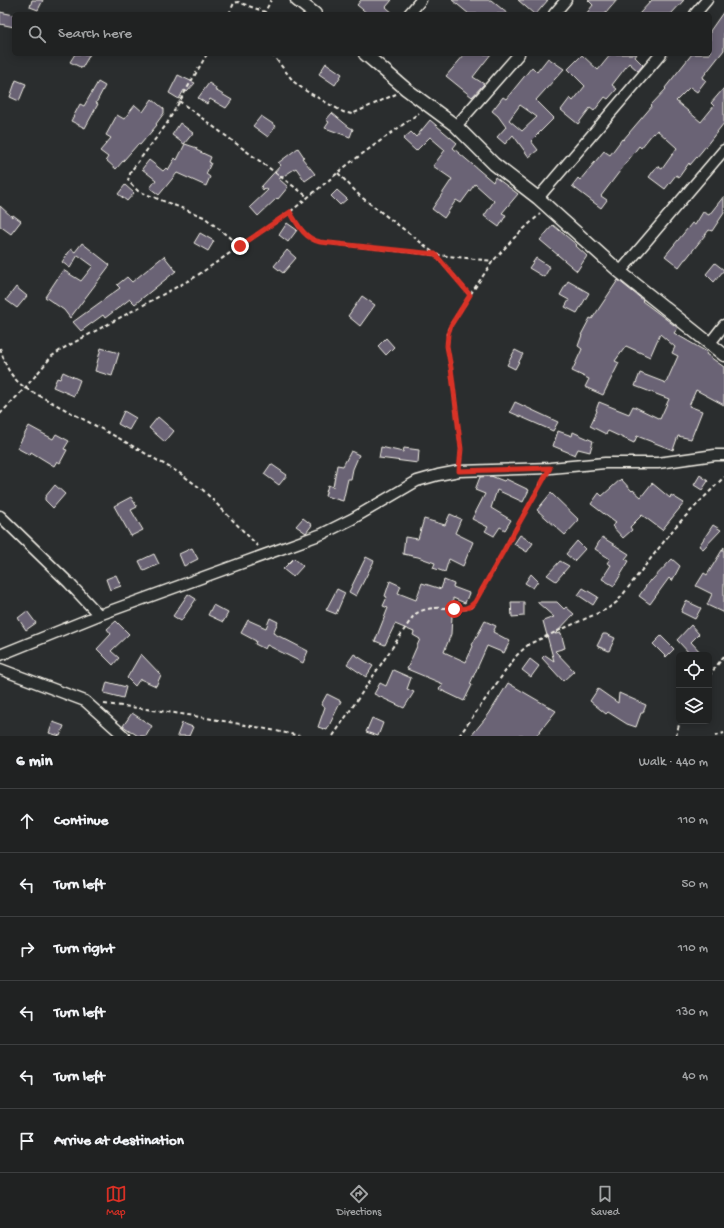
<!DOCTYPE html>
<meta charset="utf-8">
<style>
body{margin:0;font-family:"Gochi Hand",sans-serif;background:#2d2f2f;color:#f1f3f6}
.controls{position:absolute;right:12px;bottom:12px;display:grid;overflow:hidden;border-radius:6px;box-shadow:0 2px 10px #0003}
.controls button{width:36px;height:36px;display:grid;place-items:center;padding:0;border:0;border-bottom:1px solid #3d3f40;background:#202222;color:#f1f3f6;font:20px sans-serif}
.stop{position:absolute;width:12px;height:12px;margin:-9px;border:3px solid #d93025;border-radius:50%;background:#fff}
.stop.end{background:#d93025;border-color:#fff;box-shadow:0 1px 4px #0008}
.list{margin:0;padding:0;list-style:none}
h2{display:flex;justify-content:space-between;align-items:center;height:52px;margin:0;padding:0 16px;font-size:17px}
h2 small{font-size:13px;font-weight:400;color:#a2a4a5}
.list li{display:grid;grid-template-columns:26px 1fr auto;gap:12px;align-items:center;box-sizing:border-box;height:64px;padding:0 16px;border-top:1px solid #3d3f40}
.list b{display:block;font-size:15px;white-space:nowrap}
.list em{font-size:13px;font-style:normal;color:#a2a4a5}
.icon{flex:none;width:22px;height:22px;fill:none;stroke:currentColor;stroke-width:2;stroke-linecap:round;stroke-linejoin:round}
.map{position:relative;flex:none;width:724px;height:736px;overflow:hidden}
.search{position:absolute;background:#202222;box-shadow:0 2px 10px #0003;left:12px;right:12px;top:12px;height:44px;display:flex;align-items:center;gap:10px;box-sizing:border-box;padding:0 14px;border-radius:6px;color:#a2a4a5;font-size:15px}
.sheet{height:436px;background:#202222}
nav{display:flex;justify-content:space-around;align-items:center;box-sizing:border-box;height:56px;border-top:1px solid #3d3f40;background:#202222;font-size:11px;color:#a2a4a5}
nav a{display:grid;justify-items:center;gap:2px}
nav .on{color:#d93025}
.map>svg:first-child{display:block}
.building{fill:#6a6475;stroke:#f4f1e8;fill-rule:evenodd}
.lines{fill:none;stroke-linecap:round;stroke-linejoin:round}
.minor-casing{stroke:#f4f1e8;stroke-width:13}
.tertiary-casing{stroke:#f4f1e8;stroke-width:15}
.path{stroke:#f4f1e8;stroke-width:2;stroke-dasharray:4 3;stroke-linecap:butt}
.minor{stroke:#2a2d2e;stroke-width:10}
.tertiary{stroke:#2a2d2e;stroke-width:12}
.route{stroke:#d93025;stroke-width:5}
</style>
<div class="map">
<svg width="724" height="736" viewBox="0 0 724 736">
<rect width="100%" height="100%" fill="#2a2d2e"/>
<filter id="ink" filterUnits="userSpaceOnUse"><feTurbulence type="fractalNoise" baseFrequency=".025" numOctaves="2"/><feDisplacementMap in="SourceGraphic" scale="8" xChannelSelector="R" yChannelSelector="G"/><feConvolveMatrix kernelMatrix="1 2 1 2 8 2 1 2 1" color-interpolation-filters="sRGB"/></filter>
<g filter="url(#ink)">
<path class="building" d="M32 0H43L38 10 30 7Z
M361 0H392L386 7 394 14H368L357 5Z
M452 0H491L508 14H469Z
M518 0H548L536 14H534Z
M588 0H617L605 14H586L593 5Z
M652 0H684L671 14H639Z
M724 11V50L702 78 706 80 697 92 690 87 676 101 701 122 714 106 711 103 724 88V123L702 151 690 165 689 163 679 177 676 175 665 189 649 177 657 166 662 169 677 148 657 130 654 134 653 133 641 148 639 146 601 196 607 200 601 208 572 186 578 178 580 180 604 151 610 155 622 139 623 140 652 106 651 105 666 89 665 88 692 54H710V31Z
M0 12 14 15V27L0 24Z
M75 54H90L82 68 70 62Z
M465 54H491L473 77 484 84 472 97 446 76Z
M611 54H637L635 57 643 65 638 71 629 63 612 85 617 89 608 99 605 97 594 111 590 108 578 124 561 110 570 98 573 101 585 86 568 69 582 55 598 70Z
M548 58 564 69 536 100 554 118 531 141 538 150 529 157 513 135 505 144 497 137 506 127 498 116 492 111 503 97 506 99 532 67 537 72ZM520 105 537 117 522 131 509 120Z
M326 63 342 74 335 85 319 74Z
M178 75 195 83 187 92 184 90 179 99 169 93Z
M16 80 26 84 19 101 10 97Z
M98 82 105 86 96 103 98 104 85 128 71 121 80 104 84 106Z
M209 83 216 88 215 90 232 100 226 108 210 99 207 104 198 98Z
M152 99 164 109V113L156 124 157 125 140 145 138 144 116 169 106 160 108 157 100 151 111 138 106 135 117 115 124 119 135 105 143 112Z
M332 113 349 127 353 129 350 137 325 128 329 122 326 120Z
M261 116 276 126 268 137 253 126Z
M430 120 457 143 453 148 493 182 495 177 518 194 502 213 506 215 499 227 484 216 494 201 475 184 461 203 456 200 444 218 432 209 452 179 433 166 445 150 430 137 416 151 403 139 411 132 416 137Z
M180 123 193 133 184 144 172 135Z
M185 144 197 148 196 150 211 157 209 162 211 163 206 174 210 177 206 186 177 173 159 195 150 188 156 180 142 169 149 160 163 171 166 168 168 170 175 158 177 160Z
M298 148 304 157 302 158 315 174 305 181 296 168 279 179 288 187 278 199 277 198 258 216 250 207 268 190 265 188 263 190 261 187 281 165 278 163Z
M125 185 134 193 127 201 118 194Z
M337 190 347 199 340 205 331 196Z
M724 196V213L712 231 709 230 686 259H685L679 267 665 256 692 223 695 225 703 212 709 215Z
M0 206 12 217 13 215 21 221 11 234 0 226Z
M287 223 297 230 288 242 279 235Z
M553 225 577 245 576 246 587 256 577 271 540 240Z
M200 233 214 241 208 251 194 243Z
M82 243 110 265 70 318 64 310 45 297 63 270 81 281 93 266 78 255 70 268 62 262 71 249 75 252Z
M287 250 296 258 283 273 274 266Z
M164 256 176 271 135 304 130 299 105 318 103 315 81 331 73 322 120 288 117 285 127 277 132 282Z
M536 258 550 267 544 277 529 268Z
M715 263 724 270 714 282 706 274Z
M618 280 643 300 642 301 678 328 674 333 707 352 706 354 724 367V405L696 390 689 406 702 411 691 439 678 436 673 450 637 436 634 443 608 431 606 434 590 426 597 411 596 410 599 402 629 414 633 406 660 419 669 399 635 386 640 373 666 383 678 356 672 353 675 347 660 334 650 357 626 346 615 361 619 363 603 395 585 387 589 379 572 371 582 349 578 346 582 335H581L590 318 592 319Z
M568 281 589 293 577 313 565 307 569 300 560 295Z
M16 287 27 296 17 308 6 300Z
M362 296 375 305 360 326 348 316Z
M386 338 394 347 386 355 378 346Z
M101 348 119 353 112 376 95 371Z
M515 350 523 354 515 369 507 365Z
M63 372 80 380 74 396 53 387 57 378 60 379Z
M515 402 558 422 553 431 510 412Z
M124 411 136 418 129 430 118 424Z
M158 417 174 431 165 442 149 428Z
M29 426 53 439 56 434 69 441 64 449 67 450 60 463 57 461 54 466 31 452 30 455 17 448Z
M558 431 572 436 573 432 593 441 590 452 578 449 575 455 553 446Z
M381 447 403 452 404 448 419 450 418 463 379 458Z
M351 451 359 455 353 469 351 479H348L343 501 325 496 328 485 333 487 337 465 343 466Z
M271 464 287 475 279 485 264 474Z
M700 475 708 481 702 490 694 485Z
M491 476 504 481 506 479 529 490 523 502 497 490 491 508 511 520 505 530 500 527 494 536 485 531 488 527 472 519 485 494 475 490 480 477Z
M621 479 632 491 633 490 641 497 652 483 670 498 671 495 684 503 662 530 642 515 630 527 632 530 623 538 612 526 616 523 591 504 599 493 602 496Z
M55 485 65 494 53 508 45 500V497Z
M551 493 579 520 565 535 537 510Z
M131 497 137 507 131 510 143 530 131 536 114 506Z
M450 514 461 519 455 533 473 542 463 566 449 559 445 572 433 568 435 563 418 557 403 554 405 537 418 539 424 519 445 525Z
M303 518 312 525 306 533 296 526Z
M713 525 721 530 703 549 699 546Z
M520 535 533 543 527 552 514 544Z
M602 537 629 554 625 559 629 561 614 586 602 579 611 565 607 563 610 559 595 549Z
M577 541 585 549 574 561 566 554Z
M724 547V613L707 605 712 594 696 586 704 573 707 575Z
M192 548 198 559 184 566 179 554Z
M154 554 159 564 144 571 139 561Z
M366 557 374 561 356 596 349 592Z
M294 558 303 566 293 577 283 569Z
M672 559 680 566 672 581 669 578 650 604 639 596 650 580 651 581Z
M560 561 569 566 556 581 547 575Z
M531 574 538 581 533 588 525 583Z
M116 575 121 586 110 590 106 579Z
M444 580 454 584 453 587 469 593 465 603 453 598 451 634 444 652 466 662 473 646 472 645 485 621 496 626 493 632 510 641 504 653 487 646 470 684 472 685 464 701 439 689 443 684 407 669 420 639 413 635 414 632 395 624 385 645 375 641 388 608 383 606 387 597 385 596 390 581 401 586 398 593 416 600 422 583 441 589Z
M583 588 598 597 593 605 578 595Z
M337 589 345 593 336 614 326 610Z
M188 594 196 599 181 621 173 616Z
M686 601 701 608 695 619 681 612Z
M511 602H524V616L512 617Z
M537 602H557L564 609 566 607 574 614 555 634 561 633 565 648 555 651 574 671 563 681 542 658 545 655 554 661 543 621 554 617Z
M213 605 228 613 223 622 208 615Z
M27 611 36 623 26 630 18 618Z
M270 618 278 622 273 633 308 651 303 663 267 645 265 649 255 644 256 641 241 633 248 620 266 628Z
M116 621 129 634 111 651 119 658 113 665 97 649 111 634 107 629Z
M691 625 699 634 691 642 703 655H691L677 640Z
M603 634H606L615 638 609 651 597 646Z
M661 636 674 649 666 657 653 644Z
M141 654 161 675 156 686 140 679 135 686 127 678Z
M354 654 373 666 366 677 347 664Z
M530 659 539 666 531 677 522 670Z
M393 670 411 678 407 689 414 692 404 708 374 694 380 683 386 686Z
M107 682 126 687 123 698 104 693Z
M508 683 556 711 536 736H471L489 714Z
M598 689 618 703 619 693 646 705 643 713H641L636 727 627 724 608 712 606 714 590 701Z
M327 694 341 701 327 730 318 727 325 707 321 705Z
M132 713 152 726 146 736H138L123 726Z
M372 718 383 723 378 736 366 732Z
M53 722 64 726 60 736 49 733Z
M182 723 193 727 189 736H177Z"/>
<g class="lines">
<g class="minor-casing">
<path id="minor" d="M409 14 421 0
M554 14 566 0
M695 14 707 0
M456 126 519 54
M538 198 661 54
M620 272 724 150
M710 343 724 325
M0 516 69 583 99 615
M0 655 99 615 322 534 352 519 417 481 438 475 459 471 550 468 605 463H658L715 455H724
M0 669 85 701 124 736"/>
</g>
<g class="tertiary-casing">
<path id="tertiary" d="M297 0 315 14
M365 54 406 89 456 126 494 164 538 198 620 272 724 355"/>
</g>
<path class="path" d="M229 14 234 3 238 2 265 12 271 0
M207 54 166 125 131 171 128 180 130 183 138 191 204 217 240 246
M272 54 294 82 306 91 343 112 352 114 396 94
M179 101 308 197
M338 173 360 196 419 241 435 254 470 295
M290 212C298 225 304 238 320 242L493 261
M0 348C6 367 9 375 25 388L124 441 181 474 203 490 258 546
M0 414 25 388 52 356 64 348 195 277 290 212 351 162 419 113
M460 462 461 449 451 368 447 346 448 334 451 325 470 295 493 261 514 238 540 214
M709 676 724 656
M104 704C170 711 235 722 300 736
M333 736 414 615C429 604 448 609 466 609L471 607 475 602 544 478
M459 736 517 655 529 644 607 609 617 602 676 526 724 477
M676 736 680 721
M715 736 724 733"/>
<use href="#minor" class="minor"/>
<use href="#tertiary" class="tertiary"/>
</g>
</g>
<g class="lines" filter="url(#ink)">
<path class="route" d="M240 246 290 212C298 225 304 238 320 242L435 254 470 295 451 325 448 334 447 346 451 368 461 449 459 471 550 468 475 602C469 609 463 609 454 609"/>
</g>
</svg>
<div class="controls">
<button><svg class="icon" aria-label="locate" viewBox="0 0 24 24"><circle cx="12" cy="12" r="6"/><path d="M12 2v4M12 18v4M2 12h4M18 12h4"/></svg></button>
<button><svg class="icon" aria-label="layers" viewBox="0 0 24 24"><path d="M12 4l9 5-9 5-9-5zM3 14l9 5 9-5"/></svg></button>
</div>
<div class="stop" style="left:454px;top:609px"></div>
<div class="stop end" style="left:240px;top:246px"></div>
<div class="search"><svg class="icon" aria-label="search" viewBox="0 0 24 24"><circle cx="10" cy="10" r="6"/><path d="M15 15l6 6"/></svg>Search here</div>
</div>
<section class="sheet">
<h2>6 min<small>Walk · 440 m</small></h2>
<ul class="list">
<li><svg class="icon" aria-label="ahead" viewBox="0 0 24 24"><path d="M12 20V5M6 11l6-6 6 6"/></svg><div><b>Continue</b></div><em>110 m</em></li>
<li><svg class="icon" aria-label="left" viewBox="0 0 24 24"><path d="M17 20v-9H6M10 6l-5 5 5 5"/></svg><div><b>Turn left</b></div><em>50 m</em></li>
<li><svg class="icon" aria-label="right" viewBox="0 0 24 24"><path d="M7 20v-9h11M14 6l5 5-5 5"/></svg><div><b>Turn right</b></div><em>110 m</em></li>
<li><svg class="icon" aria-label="left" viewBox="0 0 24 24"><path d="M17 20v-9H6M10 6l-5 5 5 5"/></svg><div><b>Turn left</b></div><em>130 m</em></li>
<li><svg class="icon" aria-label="left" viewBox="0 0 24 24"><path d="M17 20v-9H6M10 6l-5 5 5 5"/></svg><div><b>Turn left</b></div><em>40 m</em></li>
<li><svg class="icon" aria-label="arrive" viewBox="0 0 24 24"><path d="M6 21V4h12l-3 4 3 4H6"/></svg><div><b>Arrive at destination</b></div></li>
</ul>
</section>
<nav>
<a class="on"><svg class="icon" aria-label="map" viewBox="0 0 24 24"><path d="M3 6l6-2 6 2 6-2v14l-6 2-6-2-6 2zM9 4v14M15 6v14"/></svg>Map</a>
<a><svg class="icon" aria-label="directions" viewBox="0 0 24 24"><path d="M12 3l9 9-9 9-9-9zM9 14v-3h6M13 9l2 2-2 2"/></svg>Directions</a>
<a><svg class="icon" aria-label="saved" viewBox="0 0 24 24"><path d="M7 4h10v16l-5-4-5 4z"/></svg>Saved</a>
</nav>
